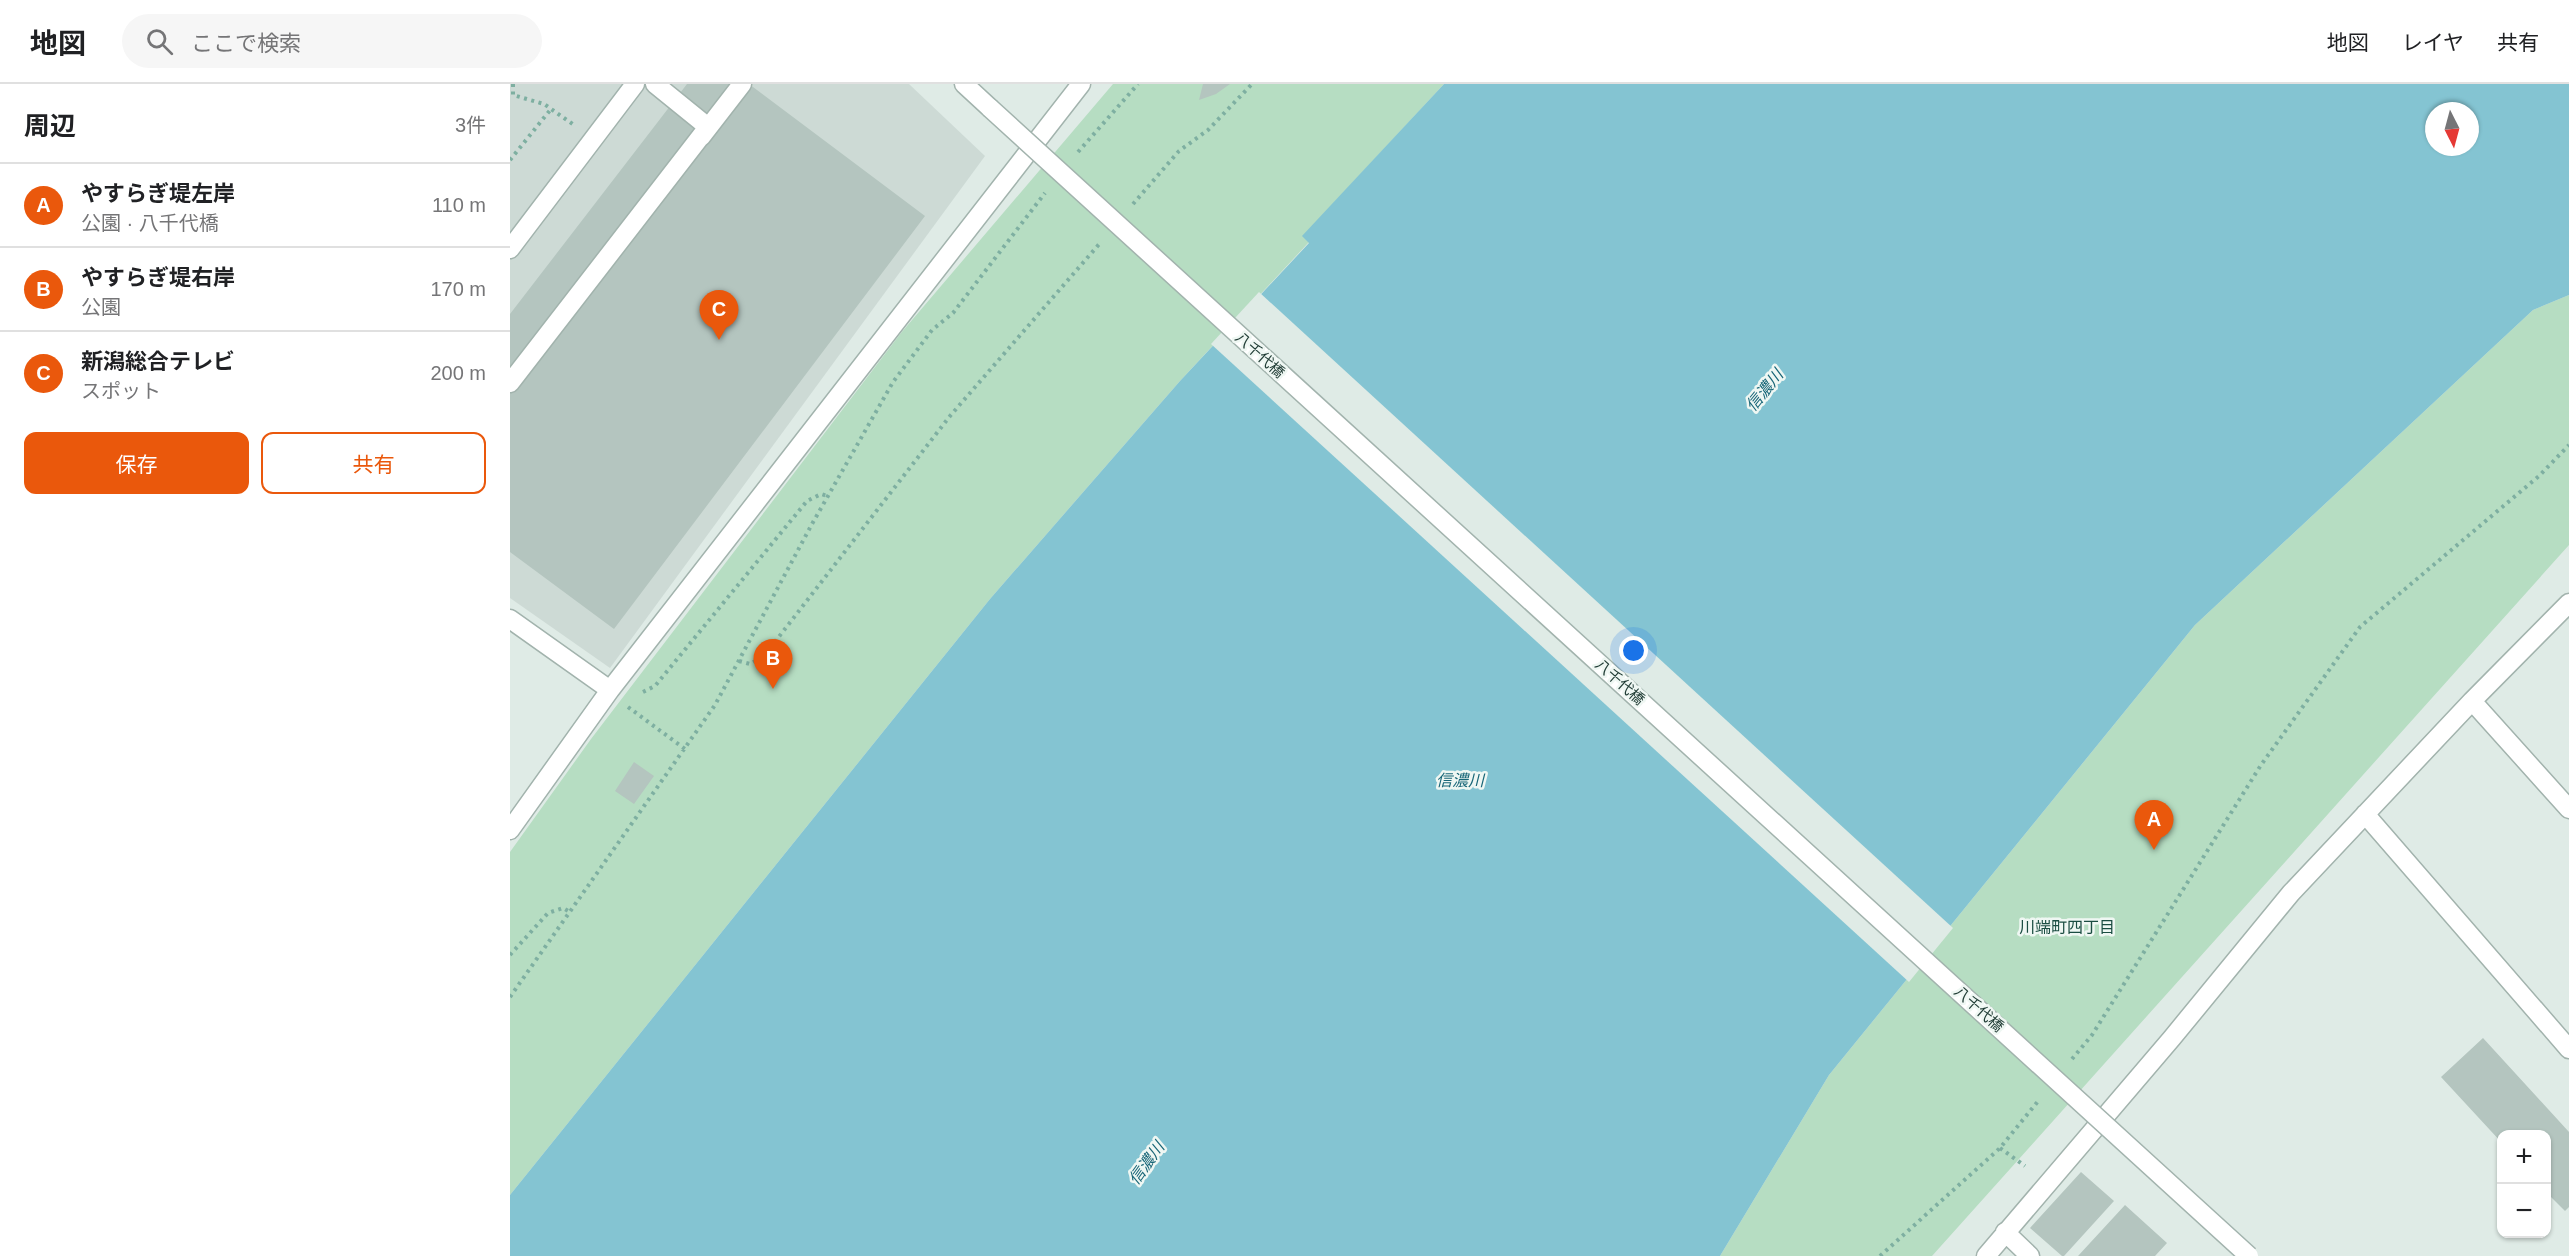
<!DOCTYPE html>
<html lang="ja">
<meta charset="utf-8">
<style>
body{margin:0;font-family:Arial,"Noto Sans JP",sans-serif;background:#f6f6f6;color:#202124}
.controls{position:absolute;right:18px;bottom:18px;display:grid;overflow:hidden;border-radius:12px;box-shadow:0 2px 4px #0004}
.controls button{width:54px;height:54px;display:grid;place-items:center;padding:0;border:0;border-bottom:2px solid #e0e0e0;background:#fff;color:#202124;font:30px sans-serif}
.compass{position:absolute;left:1915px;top:18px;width:54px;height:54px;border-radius:50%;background:#fff;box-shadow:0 2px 4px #0004;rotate:174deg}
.you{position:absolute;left:1124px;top:567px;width:21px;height:21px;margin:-15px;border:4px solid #fff;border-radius:50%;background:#1a73e8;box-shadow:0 0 0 9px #1a73e833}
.badge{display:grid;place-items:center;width:39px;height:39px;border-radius:50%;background:#ea580c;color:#fff;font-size:20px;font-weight:700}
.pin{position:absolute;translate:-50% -50px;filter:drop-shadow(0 2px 3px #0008)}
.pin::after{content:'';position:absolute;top:32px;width:21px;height:18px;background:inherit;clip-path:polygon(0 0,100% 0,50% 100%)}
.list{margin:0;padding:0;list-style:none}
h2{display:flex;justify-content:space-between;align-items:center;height:78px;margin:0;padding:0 24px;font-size:26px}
h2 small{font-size:20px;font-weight:400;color:#757577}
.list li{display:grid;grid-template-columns:39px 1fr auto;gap:18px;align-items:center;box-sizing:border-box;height:84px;padding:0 24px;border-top:2px solid #e0e0e0}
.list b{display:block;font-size:22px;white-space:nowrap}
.list p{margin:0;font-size:20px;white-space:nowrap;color:#757577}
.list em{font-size:20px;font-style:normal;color:#757577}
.actions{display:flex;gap:12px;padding:18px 24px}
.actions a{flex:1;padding:14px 0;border:2px solid #ea580c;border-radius:12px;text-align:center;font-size:21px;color:#ea580c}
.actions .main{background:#ea580c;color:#fff}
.icon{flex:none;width:33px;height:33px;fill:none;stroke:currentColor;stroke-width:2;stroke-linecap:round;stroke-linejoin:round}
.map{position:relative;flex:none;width:2059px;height:1172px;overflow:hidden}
header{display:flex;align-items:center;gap:36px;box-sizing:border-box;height:84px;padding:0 30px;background:#fff;border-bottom:2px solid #e0e0e0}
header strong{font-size:28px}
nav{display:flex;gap:33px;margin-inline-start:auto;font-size:21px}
.search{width:420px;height:54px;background:#f6f6f6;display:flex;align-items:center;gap:15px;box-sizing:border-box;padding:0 21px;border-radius:33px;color:#757577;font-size:22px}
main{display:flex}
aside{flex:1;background:#fff}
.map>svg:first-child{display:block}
.built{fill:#cddad5}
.green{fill:#b6ddc2}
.water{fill:#84c4d2;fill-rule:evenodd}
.pier{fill:#dfebe6}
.building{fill:#b4c5bf}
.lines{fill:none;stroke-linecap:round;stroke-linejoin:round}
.minor-casing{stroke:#a2b3ad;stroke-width:21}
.path{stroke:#7eafa1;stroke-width:4;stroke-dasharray:3 4.5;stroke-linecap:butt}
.minor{stroke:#fff;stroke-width:18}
.minor-bridge-casing{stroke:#a2b3ad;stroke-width:21;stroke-linecap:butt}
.minor-bridge{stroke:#fff;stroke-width:18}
.labels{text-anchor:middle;stroke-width:5;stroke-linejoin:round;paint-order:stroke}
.street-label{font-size:15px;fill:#1f3b34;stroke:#eff7f3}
.water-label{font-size:16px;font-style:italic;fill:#186678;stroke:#eff7f3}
.neighbourhood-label{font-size:16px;fill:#1b4d42;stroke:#eff7f3}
</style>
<header>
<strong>地図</strong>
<div class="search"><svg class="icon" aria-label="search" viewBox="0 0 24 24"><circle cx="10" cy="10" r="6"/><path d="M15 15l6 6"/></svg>ここで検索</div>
<nav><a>地図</a><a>レイヤ</a><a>共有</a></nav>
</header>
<main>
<aside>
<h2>周辺<small>3件</small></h2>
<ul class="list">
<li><span class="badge">A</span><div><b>やすらぎ堤左岸</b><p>公園 · 八千代橋</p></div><em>110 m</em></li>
<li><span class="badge">B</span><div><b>やすらぎ堤右岸</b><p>公園</p></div><em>170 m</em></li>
<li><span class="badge">C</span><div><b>新潟総合テレビ</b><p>スポット</p></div><em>200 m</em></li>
</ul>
<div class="actions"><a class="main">保存</a><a>共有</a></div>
</aside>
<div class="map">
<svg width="2059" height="1172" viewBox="0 0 2059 1172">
<rect width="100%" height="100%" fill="#dfebe6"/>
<path class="built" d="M0 0H399L475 72 100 584 0 514Z"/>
<path class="green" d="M603 0H934L793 152 799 158 670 297 480 515 0 1111V768L81 655 391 249Z
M2059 211V461L1422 1172H1210L1319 991 1685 541 2023 226Z"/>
<path class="water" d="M934 0H2059V211L2023 226 1685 541 1319 991 1210 1172H0V1111L480 515 670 297 799 159 792 152ZM1924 27H1960V63H1924Z"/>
<path class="pier" d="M749 208 1443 844 1399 898 701 260Z"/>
<path class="building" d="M177 0H239L415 132 104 545 0 468V230Z
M693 0H720L706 10 689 16Z
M124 678 144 692 124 720 105 707Z
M1973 954 2059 1048V1123L2055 1127 2036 1108V1050H1992V1059L1931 993Z
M1571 1088 1604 1117 1554 1172H1552L1520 1144Z
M1615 1121 1657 1159 1645 1172H1568Z"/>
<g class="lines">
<g class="minor-casing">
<path id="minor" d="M454 0 480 24
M191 53 232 0
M0 165 125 0
M0 299 198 43 145 0
M0 535 100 606
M1962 617 2059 725
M1855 730 2059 965
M0 746 100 606 571 0
M1495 1148 1520 1172
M1476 1172 1662 954 1781 809 1962 617 2059 519"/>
</g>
<path class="path" d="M3 0V11L34 20 64 41
M568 68 628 0
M0 76 41 25
M623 120 669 67 698 46 742 0
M229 577 240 580 254 572 440 332 591 158
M133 608 145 602 297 417 311 410 317 412
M118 623 175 665
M0 871 38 829 53 824 60 828
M0 913 205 621 302 440 383 298 422 246 443 229 535 109
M1562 975 1582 951 1751 681 1850 543 2029 392 2059 361
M1490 1064 1515 1082
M1370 1172 1490 1064 1529 1016"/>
<use href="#minor" class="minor"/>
<g class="minor-bridge-casing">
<path id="minor-bridge" d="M480 24 1739 1172"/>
</g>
<use href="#minor-bridge" class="minor-bridge"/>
</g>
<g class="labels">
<g class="street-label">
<text transform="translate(750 271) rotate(42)" y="5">八千代橋</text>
<text transform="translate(1110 598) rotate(42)" y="5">八千代橋</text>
<text transform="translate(1469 925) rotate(42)" y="5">八千代橋</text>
</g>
<g class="water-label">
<text transform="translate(1254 306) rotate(-51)" y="6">信濃川</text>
<text x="950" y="702">信濃川</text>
<text transform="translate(636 1079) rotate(-54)" y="6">信濃川</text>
</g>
<g class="neighbourhood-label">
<text x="1557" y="849">川端町四丁目</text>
</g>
</g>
</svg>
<div class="controls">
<button>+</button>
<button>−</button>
</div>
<svg class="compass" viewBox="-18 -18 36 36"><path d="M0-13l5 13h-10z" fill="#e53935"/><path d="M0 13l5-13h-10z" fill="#757577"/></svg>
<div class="you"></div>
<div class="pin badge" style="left:1644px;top:766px">A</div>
<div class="pin badge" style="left:263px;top:605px">B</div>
<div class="pin badge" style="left:209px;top:256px">C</div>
</div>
</main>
